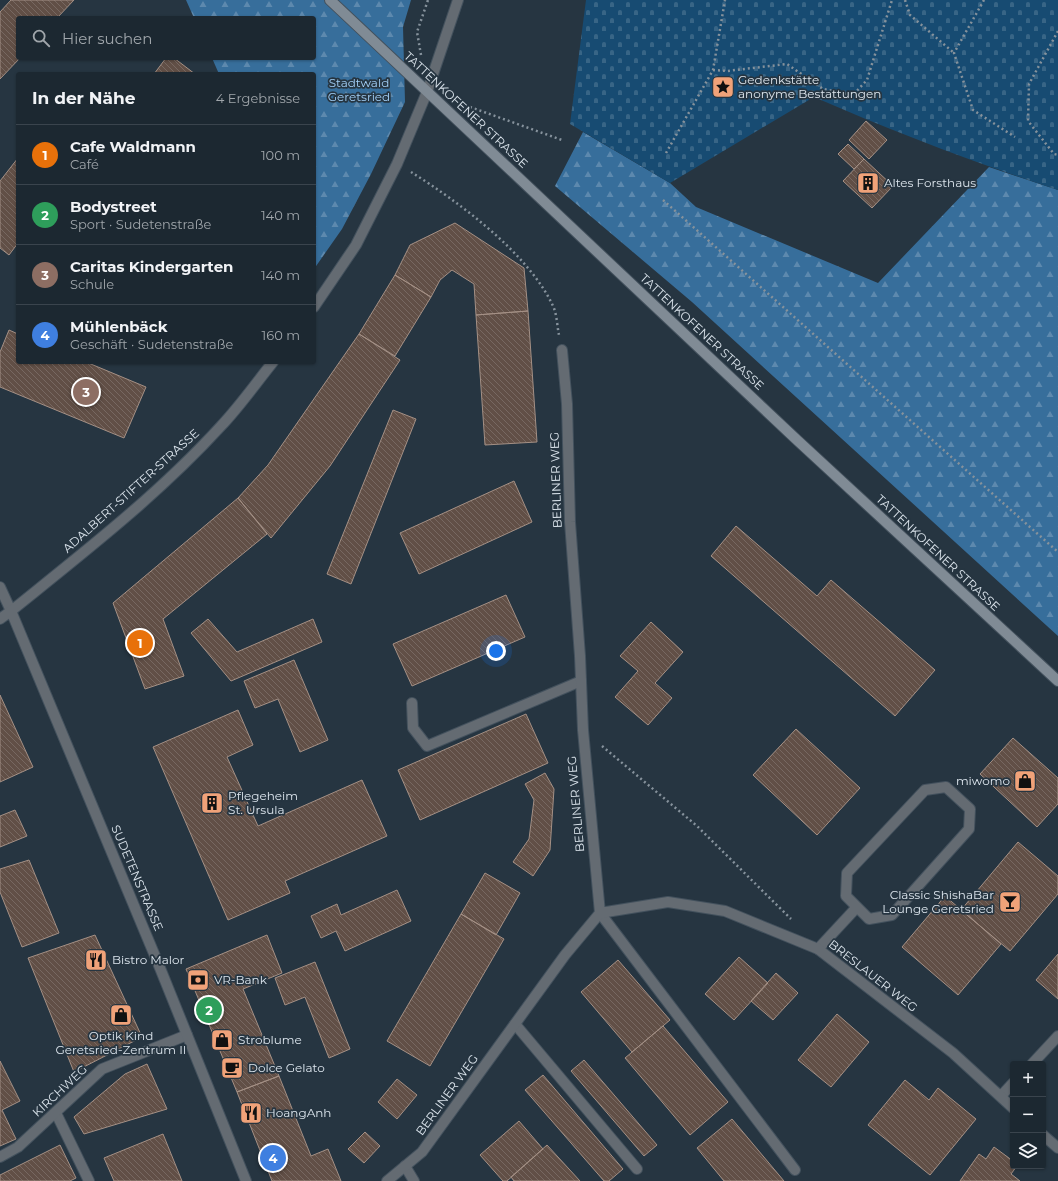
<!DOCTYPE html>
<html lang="de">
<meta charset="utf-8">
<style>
body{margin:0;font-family:Montserrat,sans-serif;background:#253039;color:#f1f3f6}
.controls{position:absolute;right:12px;bottom:12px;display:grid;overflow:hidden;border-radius:4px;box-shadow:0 1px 3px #0004}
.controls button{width:36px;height:36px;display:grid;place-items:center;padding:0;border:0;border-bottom:1px solid #3a444d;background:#1c2831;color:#f1f3f6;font:20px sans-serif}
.you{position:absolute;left:496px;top:651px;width:14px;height:14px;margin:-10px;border:3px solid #fff;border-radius:50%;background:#1a73e8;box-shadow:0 0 0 6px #1a73e833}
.badge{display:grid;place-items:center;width:26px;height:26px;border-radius:50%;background:#f0a279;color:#fff;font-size:13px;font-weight:700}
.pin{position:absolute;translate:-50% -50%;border:2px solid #fff;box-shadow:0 1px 4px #0006}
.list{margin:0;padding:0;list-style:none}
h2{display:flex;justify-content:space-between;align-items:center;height:52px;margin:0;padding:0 16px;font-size:17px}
h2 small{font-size:13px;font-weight:400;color:#a0a6ab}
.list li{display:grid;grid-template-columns:26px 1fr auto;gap:12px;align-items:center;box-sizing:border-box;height:60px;padding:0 16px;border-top:1px solid #3a444d}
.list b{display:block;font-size:15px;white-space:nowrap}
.list p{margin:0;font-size:13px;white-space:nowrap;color:#a0a6ab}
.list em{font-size:13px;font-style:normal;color:#a0a6ab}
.icon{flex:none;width:22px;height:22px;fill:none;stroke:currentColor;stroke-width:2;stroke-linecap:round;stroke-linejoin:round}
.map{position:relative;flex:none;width:1058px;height:1181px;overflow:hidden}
.search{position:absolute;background:#1c2831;box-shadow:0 1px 3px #0004;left:16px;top:16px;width:300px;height:44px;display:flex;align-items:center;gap:10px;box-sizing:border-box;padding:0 14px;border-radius:4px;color:#a0a6ab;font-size:15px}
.panel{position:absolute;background:#1c2831;box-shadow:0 1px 3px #0004;left:16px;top:72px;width:300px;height:292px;border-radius:4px}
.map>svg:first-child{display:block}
.forest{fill:url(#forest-firs)}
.cemetery{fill:url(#cemetery-stones)}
.building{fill:url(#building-back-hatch);stroke:#a49085}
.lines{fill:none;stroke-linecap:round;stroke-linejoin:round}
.service-casing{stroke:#43515d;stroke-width:12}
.minor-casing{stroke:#43515d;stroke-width:12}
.tertiary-casing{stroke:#43515d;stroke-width:12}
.secondary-casing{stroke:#43515d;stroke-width:12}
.path{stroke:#86929c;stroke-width:2.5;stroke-dasharray:2 3;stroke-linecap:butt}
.service{stroke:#646b72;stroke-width:10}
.minor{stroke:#646b72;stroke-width:10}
.tertiary{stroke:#646b72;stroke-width:10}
.secondary{stroke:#808b95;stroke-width:10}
.labels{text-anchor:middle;stroke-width:3.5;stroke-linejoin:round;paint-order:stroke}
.poi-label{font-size:12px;fill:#dce5ed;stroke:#263541;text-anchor:start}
.park-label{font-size:12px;fill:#a2cff7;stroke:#263541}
.street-label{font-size:12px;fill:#dce5ed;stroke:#263541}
</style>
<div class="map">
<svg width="1058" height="1181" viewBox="0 0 1058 1181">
<defs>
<pattern id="forest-firs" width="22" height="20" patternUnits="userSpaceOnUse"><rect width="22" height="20" fill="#376e9b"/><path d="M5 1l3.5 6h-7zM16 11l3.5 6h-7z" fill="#5d89ae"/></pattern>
<pattern id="cemetery-stones" width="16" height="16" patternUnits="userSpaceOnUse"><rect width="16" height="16" fill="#174b72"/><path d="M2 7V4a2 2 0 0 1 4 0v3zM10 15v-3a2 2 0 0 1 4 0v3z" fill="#386586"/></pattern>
<pattern id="building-back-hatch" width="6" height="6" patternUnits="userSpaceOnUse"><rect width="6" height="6" fill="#614f46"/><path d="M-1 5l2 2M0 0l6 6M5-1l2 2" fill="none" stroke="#776861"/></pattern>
</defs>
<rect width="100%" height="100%" fill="#263541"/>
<path class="forest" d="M186 0H411L403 27 405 102 371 174 342 229 314 269V74H219L212 58H314V18H194Z
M583 132 670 183 696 207 878 283 989 167 1058 190V636L692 302 555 186Z"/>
<path class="cemetery" d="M586 0H1058V190C976 163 894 132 814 97L670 183 570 124Z"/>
<path class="building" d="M11 0H74L57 18H18V58H20L0 79V12Z
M166 58H174L195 74H154Z
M866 121 887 140 869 159 849 140Z
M848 144 864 159 854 169 838 154Z
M18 158V243L9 255 0 248V181Z
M864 159 893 186 872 208 843 181Z
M455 223 524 268 528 311 476 315 474 284 452 270 440 280 431 297 395 275 410 245Z
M395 275 431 297 395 356 359 334Z
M528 311 537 442 485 445 476 315Z
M9 330 18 334V362H86L146 387 124 438 0 387V352Z
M359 334 400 360 330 466 271 538 238 498 268 465Z
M393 410 416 419 351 584 327 574Z
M514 481 532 522 419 574 400 533Z
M238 498 267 534 163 619 184 676 145 689 113 603Z
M736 526 817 596 831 580 935 670 895 716 711 556Z
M506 595 525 637 412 686 393 644Z
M208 619 237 652 313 619 322 642 231 681 191 633Z
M651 622 683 652 655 683 672 698 648 725 615 697 638 671 620 656Z
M294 660 328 740 300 752 278 699 255 708 244 681Z
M0 695 33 767 0 782Z
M238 710 253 745 227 757 258 826 362 780 387 836 285 881 290 893 228 920 153 747Z
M526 714 548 763 420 820 398 770Z
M796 729 860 788 817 835 753 775Z
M1013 738 1058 778V804L1037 827 980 774Z
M545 773 554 789 550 850 533 876 513 862 529 839 534 800 525 784Z
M15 810 27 836 0 847V816Z
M1018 842 1058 876V894L1010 951 961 910Z
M29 860 59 933 22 947 0 892V869Z
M485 873 520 893 496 935 461 914Z
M397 890 411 921 345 951 336 931 321 938 311 916 337 904 341 915Z
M945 896 1001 944 958 995 902 947Z
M461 914 504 939 430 1066 387 1041Z
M95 935 142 1037 74 1072 28 958Z
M267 935 282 973 243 989 279 1076 237 1092 186 969Z
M1058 954V999L1036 980Z
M739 957 768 983 734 1020 705 994Z
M618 960 670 1020 632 1052 581 992Z
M315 962 350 1049 329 1058 305 997 285 1005 275 978Z
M776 973 798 993 773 1020 751 1001Z
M837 1014 869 1042 831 1087 798 1060Z
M663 1026 728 1102 690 1135 625 1058Z
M584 1060 657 1145 644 1156 571 1071Z
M0 1061 20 1101 2 1110 16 1139 0 1146Z
M147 1064 167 1109 84 1134 74 1117 125 1074Z
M543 1075 623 1169 609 1181H604L525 1090Z
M279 1076 311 1156 328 1149 341 1181H272L237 1092Z
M397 1079 417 1095 397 1119 378 1102Z
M905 1080 929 1100 938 1088 976 1119 930 1175 868 1125Z
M732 1119 784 1181H724L697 1148Z
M519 1121 543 1149 507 1181H503L480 1155Z
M365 1132 380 1146 364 1163 348 1149Z
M163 1134 182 1181H114L104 1158Z
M60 1145 76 1178 70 1181H0V1175Z
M547 1145 580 1181H514L511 1177Z
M994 1147 1013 1161V1166H1017L1011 1174 1020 1181H960L979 1154 986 1159Z"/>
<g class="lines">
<g class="service-casing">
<path id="service" d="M412 703 413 728 427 746 581 681
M600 913 795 1170
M818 949 857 907 869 919 892 915 969 829 970 809 946 787 925 790 847 873 846 896 857 907
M515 1024 637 1169
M1032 1064 1058 1036
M1001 1096 1013 1083
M56 1113 89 1181
M405 1166 414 1181"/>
</g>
<g class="minor-casing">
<path id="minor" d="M0 587 11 611
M600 913 668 902 725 911 818 949 953 1053 1013 1108
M1043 1135 1058 1148
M0 1157 18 1147 102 1069 187 1035
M387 1181 422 1152 565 955 600 913 583 730 580 656 570 522 567 404 562 350"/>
</g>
<g class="tertiary-casing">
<path id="tertiary" d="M314 307 356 245 397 164 427 92 458 0
M11 611 160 968 246 1181
M0 619 11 611C83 553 158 495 221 426 240 406 256 383 273 362"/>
</g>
<g class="secondary-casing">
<path id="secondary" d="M330 0 797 440 1058 681"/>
</g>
<path class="path" d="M905 0 910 15 954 53
M984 0 954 53 973 110 1015 137
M1058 31 1029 84 1028 121 1054 154 1058 155
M421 55 417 32 428 0
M713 70 727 71 787 64 823 89 853 95 867 80 892 0
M470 107 562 140
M666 153 713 70 725 0
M411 172C459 202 529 254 553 306 557 314 557 326 559 335
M663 200 1058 552
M602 746 697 826 791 919"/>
<use href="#service" class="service"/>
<use href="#minor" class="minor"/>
<use href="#tertiary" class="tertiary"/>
<use href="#secondary" class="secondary"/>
</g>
<defs>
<g id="sight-square" transform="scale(1.15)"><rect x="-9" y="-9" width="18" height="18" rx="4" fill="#f0a279" stroke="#263541"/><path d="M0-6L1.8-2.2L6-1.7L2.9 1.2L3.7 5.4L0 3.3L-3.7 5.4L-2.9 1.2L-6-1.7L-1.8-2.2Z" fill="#111"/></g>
<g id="building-square" transform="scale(1.15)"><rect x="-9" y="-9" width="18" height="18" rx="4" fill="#f0a279" stroke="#263541"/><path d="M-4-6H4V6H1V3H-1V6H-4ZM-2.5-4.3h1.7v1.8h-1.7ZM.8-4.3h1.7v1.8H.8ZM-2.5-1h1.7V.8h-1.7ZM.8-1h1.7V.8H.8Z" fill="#111"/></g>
<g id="shop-square" transform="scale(1.15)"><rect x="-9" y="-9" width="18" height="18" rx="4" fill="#f0a279" stroke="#263541"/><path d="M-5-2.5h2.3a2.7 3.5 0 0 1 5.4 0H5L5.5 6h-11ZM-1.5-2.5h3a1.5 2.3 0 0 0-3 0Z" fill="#111"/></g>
<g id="bar-square" transform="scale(1.15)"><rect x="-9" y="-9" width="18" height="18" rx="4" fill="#f0a279" stroke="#263541"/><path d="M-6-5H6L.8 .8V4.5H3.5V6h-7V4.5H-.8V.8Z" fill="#111"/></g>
<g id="restaurant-square" transform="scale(1.15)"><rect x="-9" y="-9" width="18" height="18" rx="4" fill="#f0a279" stroke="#263541"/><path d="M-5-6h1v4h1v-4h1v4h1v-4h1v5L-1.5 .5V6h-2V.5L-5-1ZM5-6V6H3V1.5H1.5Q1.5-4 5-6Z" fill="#111"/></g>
<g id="bank-square" transform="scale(1.15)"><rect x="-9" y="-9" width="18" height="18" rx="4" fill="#f0a279" stroke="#263541"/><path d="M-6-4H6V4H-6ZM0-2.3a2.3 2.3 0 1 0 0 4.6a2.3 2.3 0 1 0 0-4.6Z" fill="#111"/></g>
<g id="cafe-square" transform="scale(1.15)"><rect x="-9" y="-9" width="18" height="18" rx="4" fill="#f0a279" stroke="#263541"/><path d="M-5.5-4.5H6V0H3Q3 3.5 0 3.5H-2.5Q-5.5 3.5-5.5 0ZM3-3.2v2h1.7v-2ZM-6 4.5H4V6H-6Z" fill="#111"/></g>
</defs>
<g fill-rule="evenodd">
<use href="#sight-square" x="723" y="87"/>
<use href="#building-square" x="868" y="183"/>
<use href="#shop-square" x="1025" y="781"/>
<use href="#building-square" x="212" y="803"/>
<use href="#bar-square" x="1010" y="902"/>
<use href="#restaurant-square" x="96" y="960"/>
<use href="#bank-square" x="198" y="980"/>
<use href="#shop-square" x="121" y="1015"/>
<use href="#shop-square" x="222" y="1040"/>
<use href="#cafe-square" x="232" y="1068"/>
<use href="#restaurant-square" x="251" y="1113"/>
</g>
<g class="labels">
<g class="poi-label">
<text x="738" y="84">Gedenkstätte<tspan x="738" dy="14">anonyme Bestattungen</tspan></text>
<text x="884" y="187">Altes Forsthaus</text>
<text x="1010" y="785" text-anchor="end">miwomo</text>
<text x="228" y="800">Pflegeheim<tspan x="228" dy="14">St. Ursula</tspan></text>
<text x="994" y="899" text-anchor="end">Classic ShishaBar<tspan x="994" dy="14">Lounge Geretsried</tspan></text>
<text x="112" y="964">Bistro Malor</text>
<text x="214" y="984">VR-Bank</text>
<text x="121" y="1040" text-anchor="middle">Optik Kind<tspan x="121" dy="14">Geretsried-Zentrum II</tspan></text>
<text x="238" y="1044">Stroblume</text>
<text x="248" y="1072">Dolce Gelato</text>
<text x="266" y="1117">HoangAnh</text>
</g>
<g class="park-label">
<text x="359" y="87">Stadtwald<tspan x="359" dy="14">Geretsried</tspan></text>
</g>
<g class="street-label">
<text transform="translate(466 110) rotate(43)" y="4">TATTENKOFENER STRASSE</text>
<text transform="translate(702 332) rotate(43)" y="4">TATTENKOFENER STRASSE</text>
<text transform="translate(556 480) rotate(-92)" y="4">BERLINER WEG</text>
<text transform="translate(131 491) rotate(-42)" y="4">ADALBERT-STIFTER-STRASSE</text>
<text transform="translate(938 553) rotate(43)" y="4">TATTENKOFENER STRASSE</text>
<text transform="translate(576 804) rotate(-95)" y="4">BERLINER WEG</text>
<text transform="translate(137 878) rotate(67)" y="4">SUDETENSTRASSE</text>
<text transform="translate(873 976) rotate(38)" y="4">BRESLAUER WEG</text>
<text transform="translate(60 1091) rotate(-43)" y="4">KIRCHWEG</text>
<text transform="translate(447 1095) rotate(-54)" y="4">BERLINER WEG</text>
</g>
</g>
</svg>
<div class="controls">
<button>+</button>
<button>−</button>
<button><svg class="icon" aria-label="layers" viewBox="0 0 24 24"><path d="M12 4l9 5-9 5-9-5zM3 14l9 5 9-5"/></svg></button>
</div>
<div class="you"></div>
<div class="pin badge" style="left:140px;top:643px;background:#e8710a">1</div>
<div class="pin badge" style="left:209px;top:1010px;background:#2e9e5b">2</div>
<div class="pin badge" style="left:86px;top:392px;background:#8d6e63">3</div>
<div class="pin badge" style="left:273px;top:1158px;background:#3f7fe0">4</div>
<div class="search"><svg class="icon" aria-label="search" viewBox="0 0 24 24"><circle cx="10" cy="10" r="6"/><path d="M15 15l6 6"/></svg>Hier suchen</div>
<section class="panel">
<h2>In der Nähe<small>4 Ergebnisse</small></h2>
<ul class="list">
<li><span class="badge" style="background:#e8710a">1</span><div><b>Cafe Waldmann</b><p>Café</p></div><em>100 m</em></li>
<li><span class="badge" style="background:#2e9e5b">2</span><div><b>Bodystreet</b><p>Sport · Sudetenstraße</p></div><em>140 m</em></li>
<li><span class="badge" style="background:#8d6e63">3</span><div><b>Caritas Kindergarten</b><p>Schule</p></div><em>140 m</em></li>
<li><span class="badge" style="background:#3f7fe0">4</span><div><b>Mühlenbäck</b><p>Geschäft · Sudetenstraße</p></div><em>160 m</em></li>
</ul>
</section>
</div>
